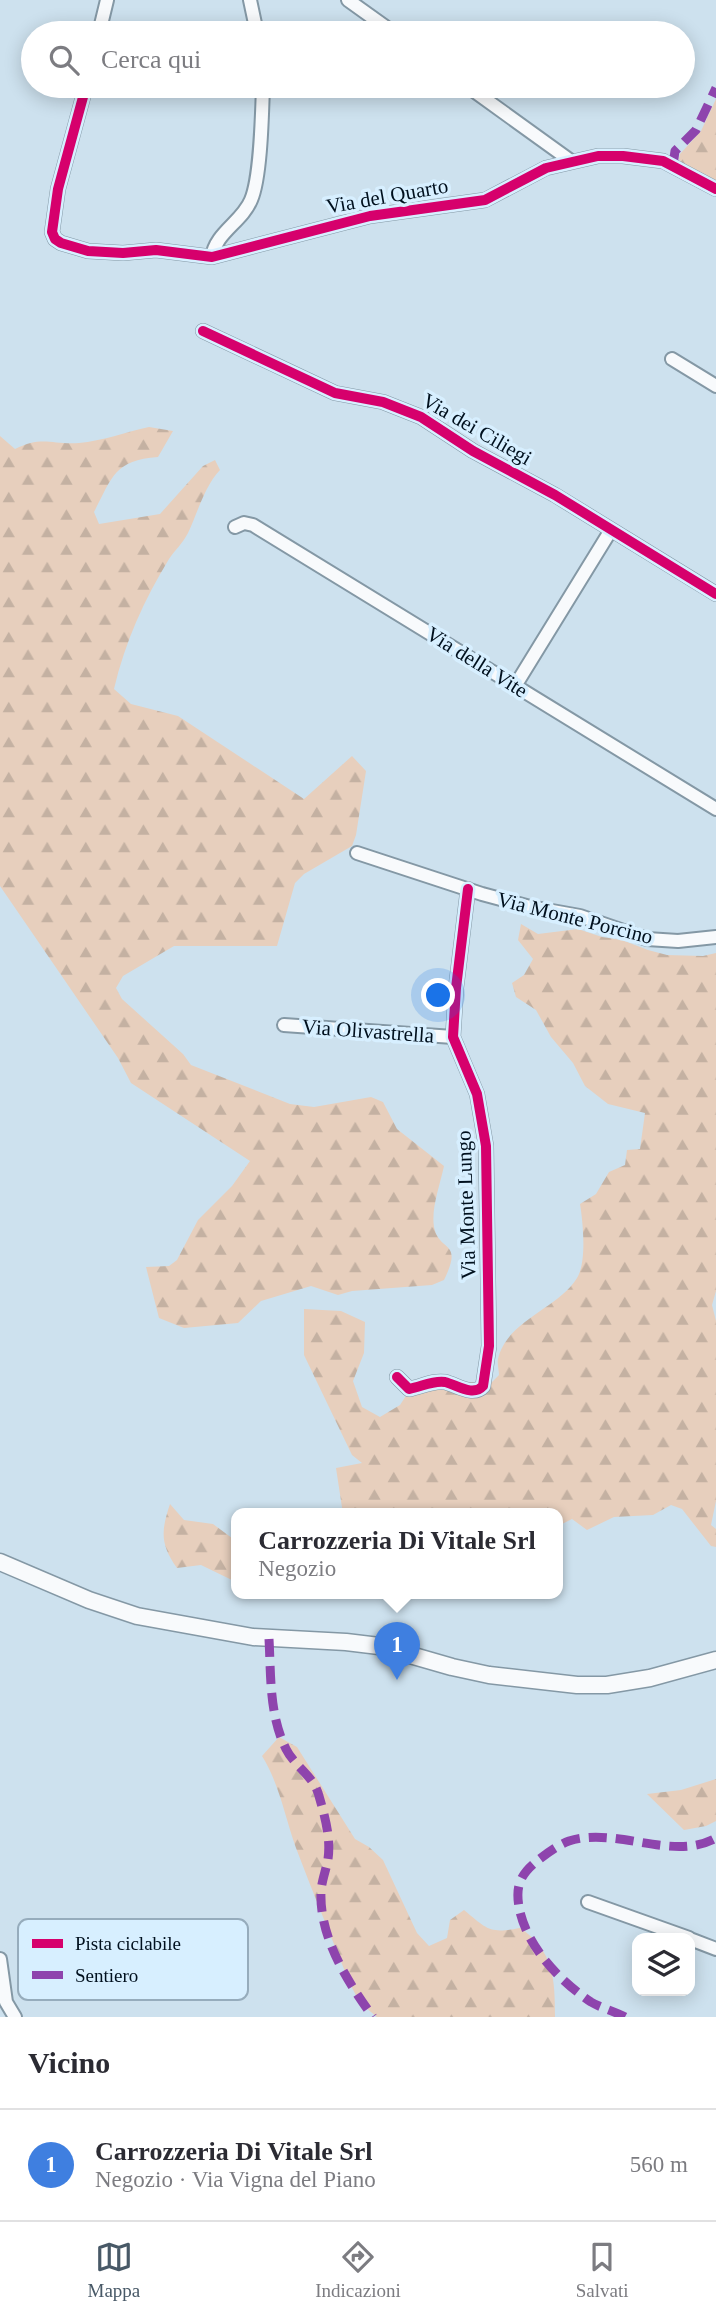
<!DOCTYPE html>
<html lang="it">
<meta charset="utf-8">
<style>
body{margin:0;font-family:Georgia,serif;background:#f2f2f3;color:#2b2b33}
.controls{position:absolute;right:21px;bottom:21px;display:grid;overflow:hidden;border-radius:14px;box-shadow:0 4px 18px #0003}
.controls button{width:63px;height:63px;display:grid;place-items:center;padding:0;border:0;border-bottom:2px solid #e1e1e2;background:#fff;color:#2b2b33;font:35px sans-serif}
.you{position:absolute;left:439px;top:996px;width:24px;height:24px;margin:-18px;border:5px solid #fff;border-radius:50%;background:#1a73e8;box-shadow:0 0 0 10px #1a73e833}
.badge{display:grid;place-items:center;width:46px;height:46px;border-radius:50%;background:#485967;color:#fff;font-size:23px;font-weight:700}
.pin{position:absolute;translate:-50% -58px;filter:drop-shadow(0 2px 4px #0008)}
.pin::after{content:'';position:absolute;top:37px;width:24px;height:21px;background:inherit;clip-path:polygon(0 0,100% 0,50% 100%)}
.popup{position:absolute;left:231px;top:1508px;width:332px;height:91px;box-sizing:border-box;display:grid;place-content:center;border-radius:14px;background:#fff;filter:drop-shadow(0 2px 5px #0005);font-size:23px;white-space:nowrap;color:#7c7c81}
.popup b{font-size:26px;color:#2b2b33}
.popup::after{content:'';position:absolute;left:50%;top:100%;margin-left:-14px;border:14px solid transparent;border-top-color:#fff}
.list{margin:0;padding:0;list-style:none}
h2{display:flex;justify-content:space-between;align-items:center;height:91px;margin:0;padding:0 28px;font-size:30px}
h2 small{font-size:23px;font-weight:400;color:#7c7c81}
.list li{display:grid;grid-template-columns:46px 1fr auto;gap:21px;align-items:center;box-sizing:border-box;height:112px;padding:0 28px;border-top:2px solid #e1e1e2}
.list b{display:block;font-size:26px;white-space:nowrap}
.list p{margin:0;font-size:23px;white-space:nowrap;color:#7c7c81}
.list em{font-size:23px;font-style:normal;color:#7c7c81}
.icon{flex:none;width:38px;height:38px;fill:none;stroke:currentColor;stroke-width:2;stroke-linecap:round;stroke-linejoin:round}
.map{position:relative;flex:none;width:716px;height:2017px;overflow:hidden}
.search{position:absolute;background:#fff;box-shadow:0 4px 18px #0003;left:21px;right:21px;top:21px;height:77px;display:flex;align-items:center;gap:18px;box-sizing:border-box;padding:0 24px;border-radius:38px;color:#7c7c81;font-size:26px}
.sheet{height:203px;background:#fff}
nav{display:flex;justify-content:space-around;align-items:center;box-sizing:border-box;height:98px;border-top:2px solid #e1e1e2;background:#fff;font-size:19px;color:#7c7c81}
nav a{display:grid;justify-items:center;gap:4px}
nav .on{color:#485967}
.map>svg:first-child{display:block}
.forest{fill:url(#forest-firs)}
.lines{fill:none;stroke-linecap:round;stroke-linejoin:round}
.minor-casing{stroke:#8498a5;stroke-width:16}
.major-casing{stroke:#8498a5;stroke-width:19}
.minor{stroke:#f8fafc;stroke-width:12}
.major{stroke:#f8fafc;stroke-width:16}
.quiet{stroke:#8e44ad;stroke-width:9;stroke-dasharray:18 9;stroke-linecap:butt}
.cycleway-casing{stroke:#d7efff;stroke-width:15}
.cycleway{stroke:#d6006c;stroke-width:10}
.labels{text-anchor:middle;stroke-width:7;stroke-linejoin:round;paint-order:stroke}
.street-label{font-size:21px;fill:#00101e;stroke:#d7efff}
.key{fill:#d7efff;stroke:#96acbc;stroke-width:2}
.key-label{font-size:19px;fill:#00101e}
</style>
<div class="map">
<svg width="716" height="2017" viewBox="0 0 716 2017">
<defs>
<pattern id="forest-firs" width="22" height="20" patternUnits="userSpaceOnUse" patternTransform="scale(1.75)"><rect width="22" height="20" fill="#e7cfbd"/><path d="M5 1l3.5 6h-7zM16 11l3.5 6h-7z" fill="#c4b1a2"/></pattern>
</defs>
<rect width="100%" height="100%" fill="#cde1ee"/>
<path class="forest" d="M716 99V185L683 165 679 159 680 154 701 131Z
M149 427 173 431 158 457C114 460 112 478 94 512L99 524 160 514 203 466 215 460 220 470C204 487 198 512 188 533 183 543 175 550 169 559 144 600 125 642 114 689L131 704 178 716 304 799 352 756 366 771 356 835 352 846 304 874 295 883 277 946H174L123 976 116 988 122 999 183 1054 191 1065 290 1104 314 1107 371 1097 383 1102 397 1129 444 1166C440 1185 431 1208 434 1227 439 1253 464 1239 444 1280L432 1285 352 1291 338 1295 311 1286 261 1301 238 1323 184 1328 159 1318 146 1267 169 1266 177 1260 198 1220 232 1186 250 1161 131 1083 118 1058 0 886V436L15 449C42 435 52 445 79 443 102 441 126 432 149 427Z
M521 924 538 934 578 929 602 937 622 940 648 950 667 955 703 956 716 953V1291L712 1305 716 1321V1501L711 1525 716 1529V1547L711 1546 682 1509 671 1505 653 1515 614 1517 587 1530 572 1519 558 1526V1514H343L336 1468 362 1463 352 1455 304 1355V1309L341 1311 365 1322 364 1353 353 1381 362 1407 380 1417 400 1405 417 1379 440 1386 472 1382 488 1386 499 1375C499 1371 497 1363 498 1359 507 1320 558 1309 577 1278 587 1262 583 1222 580 1204L596 1194 609 1172 625 1165 627 1150 640 1149 645 1113 608 1104 585 1086 573 1063 551 1037 536 1010 516 997 512 983 524 975 533 959 518 940Z
M170 1504 184 1520 213 1524 236 1541V1582L201 1565 177 1568C160 1544 161 1531 170 1504Z
M279 1737 297 1747 355 1839 369 1847 383 1860 417 1933 429 1946 447 1938 450 1920 464 1910C487 1929 489 1934 520 1928 554 1951 555 1979 555 2017H377L360 2003 350 1984C332 1939 313 1893 296 1848 285 1817 279 1783 262 1756Z
M716 1779V1821L706 1826 684 1830 647 1794 681 1790Z"/>
<g class="lines">
<g class="minor-casing">
<path id="minor" d="M250 0 257 33
M348 0 394 33
M99 33 107 0
M86 86 58 189 52 232 55 239 61 243 88 251 123 253 156 250 212 257 370 216 485 200 546 168 598 156H623L663 161 716 189
M467 86 571 161
M212 257C215 233 242 222 251 200 261 177 262 113 263 86
M203 331 335 393 383 402 421 417 473 451 555 495 716 594
M672 359 716 386
M235 527 244 523 253 525 716 809
M515 686 611 530
M357 853 482 894 530 907 580 916 647 939 678 941 716 937
M284 1025 453 1037
M397 1377 409 1389C421 1387 433 1380 445 1382 457 1385 473 1397 483 1386L489 1346 486 1146 477 1094 453 1037 456 988 468 889
M588 1902 689 1938
M690 1939 716 1949
M0 1959 6 2002 15 2017"/>
</g>
<g class="major-casing">
<path id="major" d="M0 1562 89 1600 137 1616 253 1637 346 1642 379 1646 452 1667 489 1675 577 1685H607L650 1678 716 1660"/>
</g>
<use href="#minor" class="minor"/>
<use href="#major" class="major"/>
<path class="quiet" d="M673 165 675 151 696 130 716 88
M269 1639C271 1675 269 1715 286 1749 295 1767 314 1776 319 1796 325 1817 331 1838 328 1859 326 1870 322 1880 321 1891 319 1937 347 1981 373 2017
M625 2017C614 2011 601 2008 591 2002 560 1981 529 1949 520 1912 515 1889 518 1876 537 1861 546 1854 558 1845 569 1841 616 1826 673 1862 716 1838"/>
<g class="cycleway-casing">
<path id="cycleway" d="M86 86 58 189 52 232 55 239 61 243 88 251 123 253 156 250 212 257 370 216 485 200 546 168 598 156H623L663 161 716 189
M203 331 335 393 383 402 421 417 473 451 555 495 716 594
M397 1377 409 1389C421 1387 433 1380 445 1382 457 1385 473 1397 483 1386L489 1346 486 1146 477 1094 453 1037 456 988 468 889"/>
</g>
<use href="#cycleway" class="cycleway"/>
</g>
<g class="labels">
<g class="street-label">
<text transform="translate(387 196) rotate(-10)" y="7">Via del Quarto</text>
<text transform="translate(477 429) rotate(30)" y="7">Via dei Ciliegi</text>
<text transform="translate(477 662) rotate(32)" y="7">Via della Vite</text>
<text transform="translate(575 918) rotate(14)" y="7">Via Monte Porcino</text>
<text transform="translate(368 1031) rotate(4)" y="7">Via Olivastrella</text>
<text transform="translate(466 1205) rotate(-92)" y="7">Via Monte Lungo</text>
</g>
</g>
<rect x="18" y="1919" width="230" height="81" rx="10" class="key"/>
<rect x="32" y="1939" width="31" height="9" fill="#d6006c"/>
<rect x="32" y="1971" width="31" height="8" fill="#8e44ad"/>
<g class="key-label">
<text x="75" y="1950">Pista ciclabile</text>
<text x="75" y="1982">Sentiero</text>
</g>
</svg>
<div class="controls">
<button><svg class="icon" aria-label="layers" viewBox="0 0 24 24"><path d="M12 4l9 5-9 5-9-5zM3 14l9 5 9-5"/></svg></button>
</div>
<div class="you"></div>
<div class="pin badge" style="left:397px;top:1680px;background:#3f7fe0">1</div>
<div class="popup"><b>Carrozzeria Di Vitale Srl</b>Negozio</div>
<div class="search"><svg class="icon" aria-label="search" viewBox="0 0 24 24"><circle cx="10" cy="10" r="6"/><path d="M15 15l6 6"/></svg>Cerca qui</div>
</div>
<section class="sheet">
<h2>Vicino<small></small></h2>
<ul class="list">
<li><span class="badge" style="background:#3f7fe0">1</span><div><b>Carrozzeria Di Vitale Srl</b><p>Negozio · Via Vigna del Piano</p></div><em>560 m</em></li>
</ul>
</section>
<nav>
<a class="on"><svg class="icon" aria-label="map" viewBox="0 0 24 24"><path d="M3 6l6-2 6 2 6-2v14l-6 2-6-2-6 2zM9 4v14M15 6v14"/></svg>Mappa</a>
<a><svg class="icon" aria-label="directions" viewBox="0 0 24 24"><path d="M12 3l9 9-9 9-9-9zM9 14v-3h6M13 9l2 2-2 2"/></svg>Indicazioni</a>
<a><svg class="icon" aria-label="saved" viewBox="0 0 24 24"><path d="M7 4h10v16l-5-4-5 4z"/></svg>Salvati</a>
</nav>
